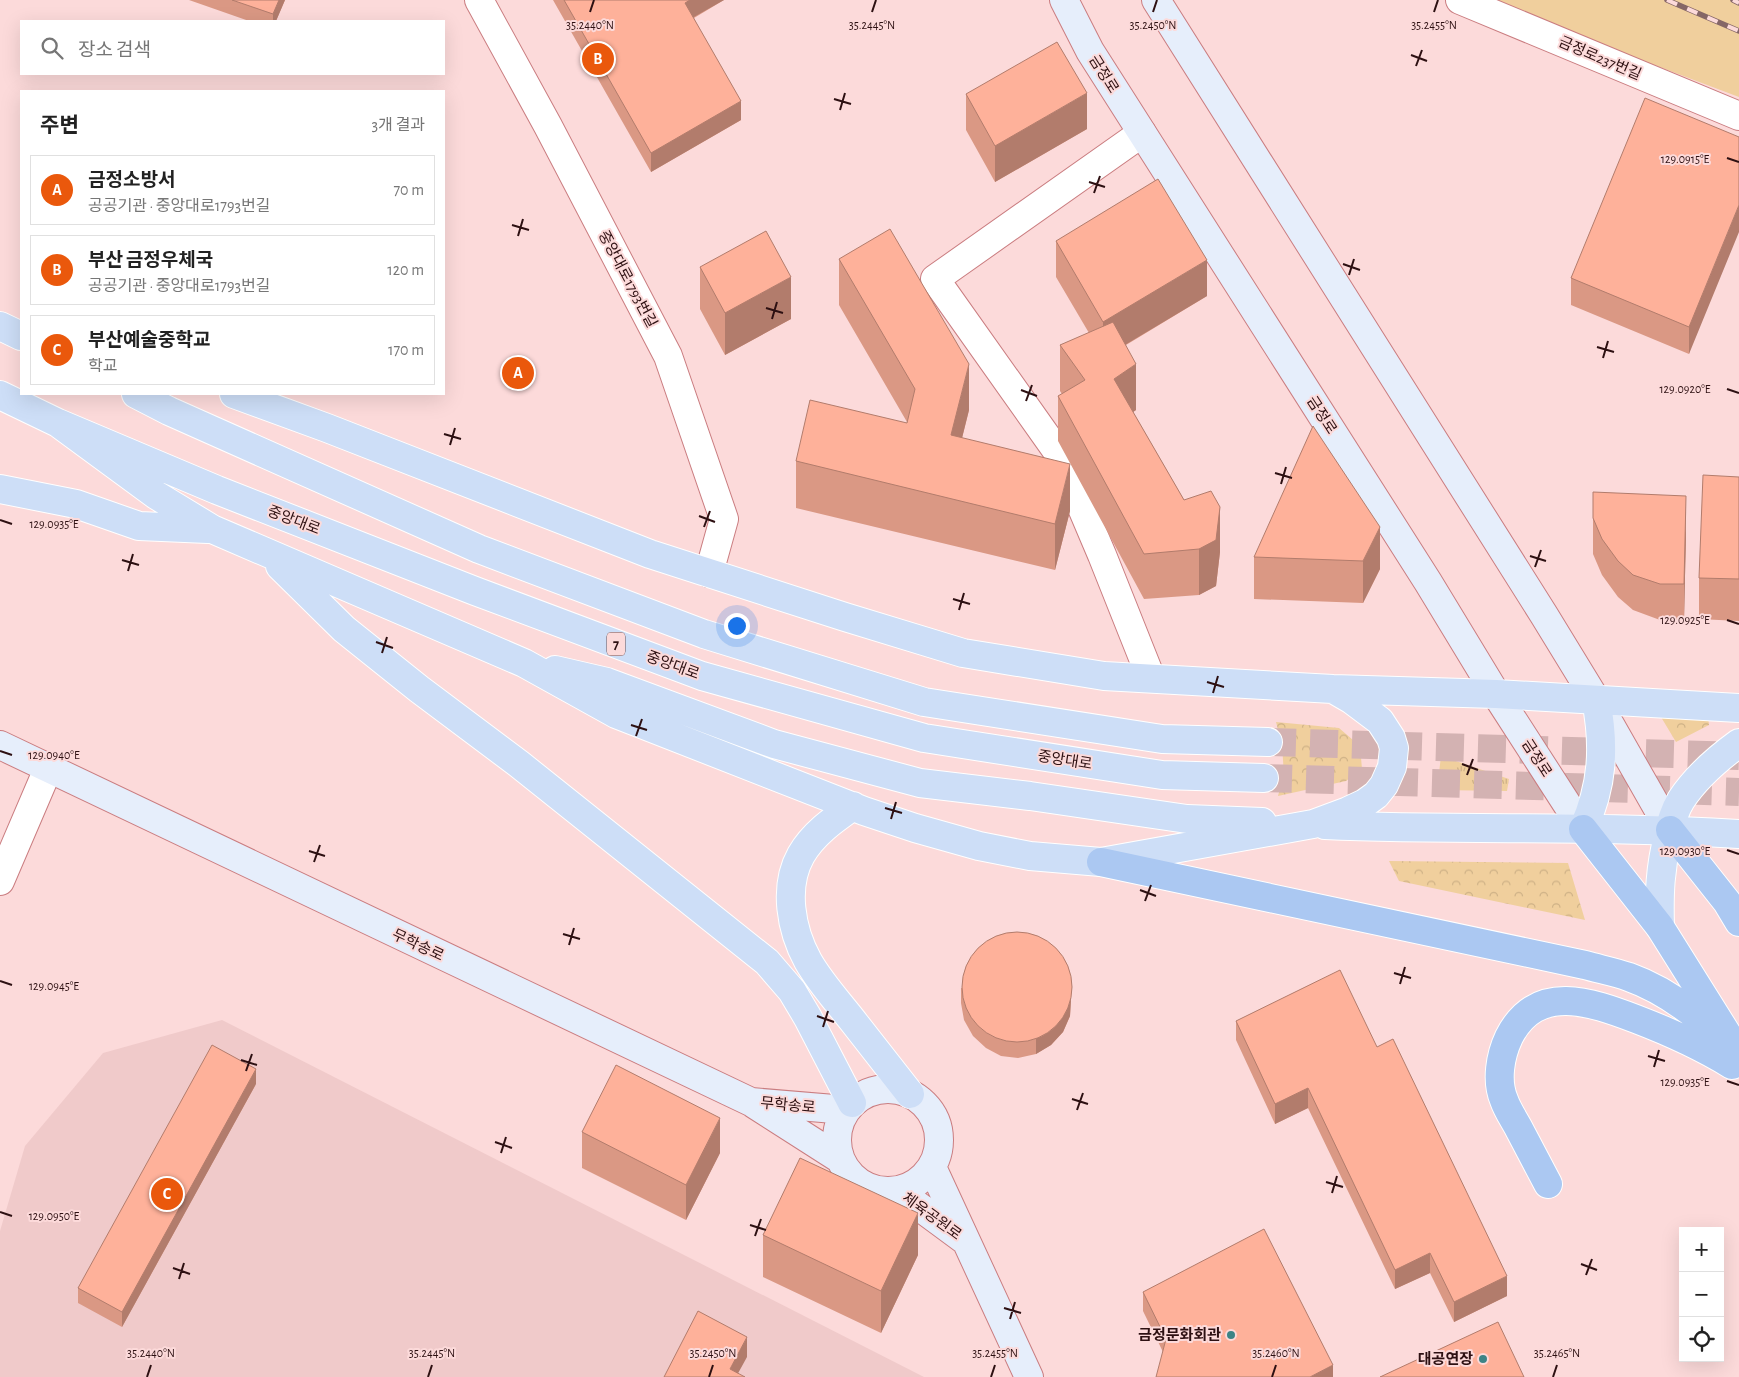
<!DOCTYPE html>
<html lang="ko">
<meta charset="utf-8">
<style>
body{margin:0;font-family:"Alegreya Sans","Noto Sans KR",sans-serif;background:#f6f6f6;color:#222}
.controls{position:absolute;right:15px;bottom:15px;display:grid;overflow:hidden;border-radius:0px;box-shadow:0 5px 20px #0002}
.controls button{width:45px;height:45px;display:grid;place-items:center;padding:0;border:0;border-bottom:1px solid #e0e0e0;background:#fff;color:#222;font:25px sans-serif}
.you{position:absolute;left:736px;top:625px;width:18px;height:18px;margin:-12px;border:4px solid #fff;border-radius:50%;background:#1a73e8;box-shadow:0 0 0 8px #1a73e833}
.badge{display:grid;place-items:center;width:32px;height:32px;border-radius:50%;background:#ea580c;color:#fff;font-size:16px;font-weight:700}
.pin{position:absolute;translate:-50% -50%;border:2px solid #fff;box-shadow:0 1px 5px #0006}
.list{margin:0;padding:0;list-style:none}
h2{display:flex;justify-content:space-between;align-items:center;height:65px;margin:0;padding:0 20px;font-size:21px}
h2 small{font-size:16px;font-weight:400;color:#767676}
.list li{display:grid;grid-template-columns:32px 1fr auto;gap:15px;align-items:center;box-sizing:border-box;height:70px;margin:0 10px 10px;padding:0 10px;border:1px solid #e0e0e0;border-radius:0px}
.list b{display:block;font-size:19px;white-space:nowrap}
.list p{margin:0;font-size:16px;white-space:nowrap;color:#767676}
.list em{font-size:16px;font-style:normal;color:#767676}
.icon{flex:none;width:28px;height:28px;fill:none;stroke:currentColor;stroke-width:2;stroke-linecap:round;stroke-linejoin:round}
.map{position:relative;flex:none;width:1739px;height:1377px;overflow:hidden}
.search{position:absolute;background:#fff;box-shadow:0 5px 20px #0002;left:20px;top:20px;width:425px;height:55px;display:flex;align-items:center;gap:12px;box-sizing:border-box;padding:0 18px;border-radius:0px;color:#767676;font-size:19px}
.panel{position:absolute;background:#fff;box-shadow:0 5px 20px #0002;left:20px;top:90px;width:425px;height:305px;border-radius:0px}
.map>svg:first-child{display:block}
.built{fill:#f0caca}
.grass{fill:url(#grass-tufts)}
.forest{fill:url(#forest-crowns)}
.park{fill:#f0cf9d}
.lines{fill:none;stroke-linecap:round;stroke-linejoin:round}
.primary-tunnel{stroke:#d3b2b2;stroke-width:28;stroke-dasharray:28 14;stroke-linecap:butt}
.minor-casing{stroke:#ca7d80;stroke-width:30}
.secondary-casing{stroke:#ca7d80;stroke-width:30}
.primary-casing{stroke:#fff;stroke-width:30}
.motorway-casing{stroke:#fff;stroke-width:30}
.minor{stroke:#fff;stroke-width:28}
.secondary{stroke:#e6eefb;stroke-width:28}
.primary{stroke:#cddef7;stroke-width:28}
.motorway{stroke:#abc8f2;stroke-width:28}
.rail-casing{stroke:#856667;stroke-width:5.5}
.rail{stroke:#fcdada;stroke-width:4;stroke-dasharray:11;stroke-linecap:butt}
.wall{fill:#da9884}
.shaded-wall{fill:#b27c6c}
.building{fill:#feb19a;stroke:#b27c6c}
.ticks{fill:none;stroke:#2d1012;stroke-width:2}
.poi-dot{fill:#3c8486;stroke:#fcdada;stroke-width:2}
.labels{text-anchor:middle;stroke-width:4;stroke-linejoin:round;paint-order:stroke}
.shield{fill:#fcdada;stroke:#6b4d4e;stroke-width:1}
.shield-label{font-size:14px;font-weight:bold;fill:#2d1012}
.street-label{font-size:15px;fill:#2d1012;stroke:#fcdada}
.poi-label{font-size:15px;font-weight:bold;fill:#2d1012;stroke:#fcdada;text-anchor:end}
.ticks-label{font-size:12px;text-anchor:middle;fill:#2d1012;stroke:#fcdada;stroke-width:4;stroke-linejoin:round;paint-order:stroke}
</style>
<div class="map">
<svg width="1739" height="1377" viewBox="0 0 1739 1377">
<defs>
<pattern id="grass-tufts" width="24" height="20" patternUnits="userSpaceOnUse" patternTransform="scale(1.25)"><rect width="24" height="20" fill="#f0cf9d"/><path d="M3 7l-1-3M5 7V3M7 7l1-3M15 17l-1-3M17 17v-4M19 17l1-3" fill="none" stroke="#ceb186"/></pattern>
<pattern id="forest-crowns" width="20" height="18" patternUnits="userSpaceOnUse" patternTransform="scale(1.25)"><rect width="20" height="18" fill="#f0cf9d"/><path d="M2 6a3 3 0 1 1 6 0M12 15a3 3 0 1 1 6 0" fill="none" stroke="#ceb186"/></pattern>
</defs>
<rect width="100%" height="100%" fill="#fcdada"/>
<path class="built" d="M222 1020 924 1377H0V1231L25 1146 103 1053Z"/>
<path class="grass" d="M1441 756 1509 779 1507 791 1437 790Z"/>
<path class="forest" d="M1658 712 1708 716 1709 725 1676 742Z
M1276 722 1339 728 1360 746 1362 769 1346 781 1278 796 1284 776 1282 744Z
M1389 861 1568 863 1585 920 1399 881Z"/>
<path class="park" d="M1493 0H1739V97L1596 43Z"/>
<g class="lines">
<path class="primary-tunnel" d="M1268 742 1739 756
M1264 778 1739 792"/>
<g class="minor-casing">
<path id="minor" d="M479 0 548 126 668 356 724 519 709 573
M1460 0 1739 116
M1142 133 935 279 1059 454 1102 555 1151 678
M0 881 48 769"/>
</g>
<g class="secondary-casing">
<path id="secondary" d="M1064 0 1090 51 1428 582 1496 694 1583 829
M1156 0 1544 615 1596 700 1670 830
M0 745 751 1102 846 1110
M837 1140a51 51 0 1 1 102 0a51 51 0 1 1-102 0Z
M754 1104 840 1159
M932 1167 1029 1377
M898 1191 963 1239"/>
</g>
<g class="primary-casing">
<path id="primary" d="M0 326 21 336
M136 394 169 411 479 549 704 634 924 702 1162 739 1268 742
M234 394 327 428 650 554 845 617 963 653 1104 676 1333 689 1496 694 1739 708
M0 395 58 423 217 490 475 591 702 676 924 738 1162 775 1264 778
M58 423 156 495 212 529 524 663 616 714 864 811 915 828 979 846 1030 856 1101 862 1313 824 1348 811 1365 803 1376 795 1384 785 1392 767 1394 748 1391 738 1380 721 1352 700 1333 689
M0 489 76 504 139 526 208 529
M280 566 344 629 419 689 519 764 767 962 792 991 808 1018 852 1103
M555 670 607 682 774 744 920 783 1030 796 1187 819 1262 822
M853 806C833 820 813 834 801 855 783 887 791 930 808 961 821 984 840 1004 856 1025 874 1048 892 1071 910 1094
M1325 825C1463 831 1601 825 1739 834
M1583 829C1603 786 1605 746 1596 700
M1660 927C1659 894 1660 868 1668 836 1671 823 1674 811 1681 800 1696 777 1717 759 1739 743"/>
</g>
<g class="motorway-casing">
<path id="motorway" d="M1583 829 1660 927 1727 1034
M1670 830 1727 902 1739 922
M1101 862 1585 965C1599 969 1615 972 1629 977 1671 992 1712 1025 1739 1060
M1548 1184C1538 1165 1528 1146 1518 1127 1513 1118 1507 1109 1504 1100 1496 1081 1500 1056 1509 1037 1537 982 1591 1002 1636 1019 1670 1032 1701 1046 1732 1065"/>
</g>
<use href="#minor" class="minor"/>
<use href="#secondary" class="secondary"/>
<use href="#primary" class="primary"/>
<use href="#motorway" class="motorway"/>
<g class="rail-casing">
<path id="rail" d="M1667 0 1739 31
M1733 0 1739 3"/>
</g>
<use href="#rail" class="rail"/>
</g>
<path class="wall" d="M189 0H285L276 21H249Z
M553 0H724L694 18 741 120 651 172Z
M966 94 1087 129 995 182 966 130Z
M1739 137 1689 354 1571 305V278Z
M1056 241 1207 296 1126 345 1136 410 1133 412 1184 500 1220 552 1216 586 1199 595 1144 599 1058 441V396L1062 394 1060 391V345L1089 333 1056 277Z
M839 259 969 410 962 438 1070 511 1055 570 796 508V461L907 423V422L839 305Z
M700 267 791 319 725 355 700 309Z
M1739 477V621L1699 619V578Z
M1593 492 1686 532 1684 620H1660L1633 610 1618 597 1602 575 1593 554Z
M1380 527V569L1363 603 1254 599V557Z
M961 988 1071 999 1070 1016 1063 1032 1051 1045 1036 1054 1018 1058 1001 1056 986 1048 973 1036 964 1020 961 1003Z
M1236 1021 1377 1047 1507 1296 1454 1322 1430 1273 1395 1289 1308 1108 1275 1124 1236 1040Z
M256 1084 122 1327 78 1303V1288Z
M582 1132 720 1153 686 1220 582 1168Z
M763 1235 918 1255 881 1333 763 1277Z
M1143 1292 1333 1377 1163 1352 1143 1311Z"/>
<path class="shaded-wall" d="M279 0H285L276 21H273V14Z
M690 0H724L685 22V3Z
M1087 93V129L995 182V146Z
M741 101V120L651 172V153Z
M1739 205V232L1689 354V327Z
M1207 260V296L1103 358V322Z
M791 277V319L725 355V313Z
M969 364V410L951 482V435Z
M1136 364V410L1114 425V379Z
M1070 464V511L1055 570V524Z
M1686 496V532L1684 620V584Z
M1220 507V552L1216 586 1199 595V549Z
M1380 527V569L1363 603V561Z
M1071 984V999L1070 1016 1063 1032 1051 1045 1036 1054V1039Z
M256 1069V1084L122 1327V1312Z
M1308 1088V1108L1275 1124V1104Z
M720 1118V1153L686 1220V1185Z
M918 1213V1255L881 1333V1291Z
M1430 1253V1273L1395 1289V1270Z
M1507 1276V1296L1454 1322V1302Z
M747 1337V1357L736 1377 730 1369Z
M1333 1365V1377H1310Z"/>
<path class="building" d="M232 0H279L273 14Z
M564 0H690L685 3 741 101 651 153Z
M1057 42 1087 93 995 146 966 94Z
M1645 98 1739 137V205L1689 327 1571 278Z
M1158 179 1207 260 1103 322 1056 241Z
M890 229 969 364 951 435 1070 464 1055 524 796 461 810 400 907 423 915 389 839 259Z
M766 231 791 277 725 313 700 267Z
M1113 322 1136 364 1114 379 1184 500 1211 491 1220 507 1216 540 1199 549 1144 554 1058 396 1085 380 1060 345Z
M1313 426 1380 527 1363 561 1254 557Z
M1703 475 1739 477V579L1699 578Z
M1593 492 1686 496 1684 584H1660L1633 575 1618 561 1602 539 1593 518Z
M962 987a55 55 0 1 1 110 0a55 55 0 1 1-110 0Z
M1340 970 1377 1047 1393 1039 1507 1276 1454 1302 1430 1253 1395 1270 1308 1088 1275 1104 1236 1021Z
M212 1045 256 1069 122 1312 78 1288Z
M616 1065 720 1118 686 1185 582 1132Z
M800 1158 918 1213 881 1291 763 1235Z
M1264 1229 1333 1365 1310 1377H1156L1166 1339 1143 1292Z
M698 1311 747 1337 730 1369 745 1377H664Z
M1498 1322 1524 1377H1380Z"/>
<path class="ticks" d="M590 12 594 0M872 12 876 0M1153 12 1157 0M1434 12 1438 0M1411 55 1427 61M1416 66 1422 50M834 99 851 104M840 110 845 93M1727 158 1739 162M1089 182 1105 187M1094 193 1100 176M512 225 529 230M518 236 523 219M1343 264 1360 270M1349 275 1354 259M766 308 783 313M772 319 777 302M1597 347 1614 352M1603 358 1608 341M1727 389 1739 393M1021 390 1037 396M1026 401 1032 385M444 434 461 439M450 445 455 428M1275 473 1292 478M1281 484 1286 467M699 516 715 522M0 520 12 524M704 527 710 511M1530 556 1546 561M122 560 139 565M1535 567 1541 550M128 571 133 554M953 599 970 604M959 610 964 593M1727 620 1739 624M376 642 393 648M382 653 387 637M1207 682 1224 687M1213 693 1218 676M631 725 647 730M636 736 642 719M0 751 12 755M1462 764 1478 770M1467 775 1473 759M885 808 902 813M891 819 896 802M1727 850 1739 854M309 851 325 856M314 862 320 845M1140 890 1156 896M1145 901 1151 885M563 934 580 939M569 945 574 928M1394 973 1411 978M0 981 12 985M1400 984 1405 967M817 1016 834 1022M823 1027 828 1011M1648 1056 1665 1061M241 1060 257 1065M1654 1067 1659 1050M246 1071 252 1054M1727 1081 1739 1085M1072 1099 1088 1104M1077 1110 1083 1093M495 1142 512 1148M501 1153 506 1137M1326 1182 1343 1187M1332 1193 1337 1176M0 1212 12 1216M750 1225 766 1230M755 1236 761 1219M1581 1264 1597 1270M173 1268 190 1274M1586 1275 1592 1259M179 1279 184 1263M1004 1308 1021 1313M1010 1319 1015 1302M147 1377 151 1365M428 1377 432 1365M709 1377 713 1365M991 1377 995 1365M1272 1377 1276 1365M1553 1377 1557 1365"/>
<g class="poi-dot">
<circle cx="1231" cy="1335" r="5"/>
<circle cx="1483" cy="1359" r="5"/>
</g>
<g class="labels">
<rect class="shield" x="607" y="632.5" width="18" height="23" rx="4"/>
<g class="shield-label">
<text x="616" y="649">7</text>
</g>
<g class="street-label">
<text transform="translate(1600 58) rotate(23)" y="5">금정로237번길</text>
<text transform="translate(1104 74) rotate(58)" y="5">금정로</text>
<text transform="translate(628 279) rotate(62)" y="5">중앙대로1793번길</text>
<text transform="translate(1322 415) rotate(57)" y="5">금정로</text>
<text transform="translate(294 520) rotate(21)" y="5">중앙대로</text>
<text transform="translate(673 665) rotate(20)" y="5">중앙대로</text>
<text transform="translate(1537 758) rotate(57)" y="5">금정로</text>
<text transform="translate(1065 760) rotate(9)" y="5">중앙대로</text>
<text transform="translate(418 945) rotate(25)" y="5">무학송로</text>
<text transform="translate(788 1105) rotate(5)" y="5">무학송로</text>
<text transform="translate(932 1216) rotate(36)" y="5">체육공원로</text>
</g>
<g class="poi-label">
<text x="1221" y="1340">금정문화회관</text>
<text x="1473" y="1364">대공연장</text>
</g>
</g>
<g class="ticks-label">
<text x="590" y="29">35.2440°N</text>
<text x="872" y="29">35.2445°N</text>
<text x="1153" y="29">35.2450°N</text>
<text x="1434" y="29">35.2455°N</text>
<text x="1685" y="163">129.0915°E</text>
<text x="1685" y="393">129.0920°E</text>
<text x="54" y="528">129.0935°E</text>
<text x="1685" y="624">129.0925°E</text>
<text x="54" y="759">129.0940°E</text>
<text x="1685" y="855">129.0930°E</text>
<text x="54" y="990">129.0945°E</text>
<text x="1685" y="1086">129.0935°E</text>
<text x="54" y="1220">129.0950°E</text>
<text x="151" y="1357">35.2440°N</text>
<text x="432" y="1357">35.2445°N</text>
<text x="713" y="1357">35.2450°N</text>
<text x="995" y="1357">35.2455°N</text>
<text x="1276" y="1357">35.2460°N</text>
<text x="1557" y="1357">35.2465°N</text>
</g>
</svg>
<div class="controls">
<button>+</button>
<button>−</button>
<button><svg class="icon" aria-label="locate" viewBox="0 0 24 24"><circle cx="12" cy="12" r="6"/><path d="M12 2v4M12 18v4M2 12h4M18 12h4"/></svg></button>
</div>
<div class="you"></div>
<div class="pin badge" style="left:518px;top:373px">A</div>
<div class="pin badge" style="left:598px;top:59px">B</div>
<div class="pin badge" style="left:167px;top:1194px">C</div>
<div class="search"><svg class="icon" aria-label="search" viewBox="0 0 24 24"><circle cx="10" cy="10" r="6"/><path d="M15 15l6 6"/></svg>장소 검색</div>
<section class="panel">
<h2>주변<small>3개 결과</small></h2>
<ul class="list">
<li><span class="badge">A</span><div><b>금정소방서</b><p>공공기관 · 중앙대로1793번길</p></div><em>70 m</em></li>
<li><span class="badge">B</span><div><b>부산 금정우체국</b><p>공공기관 · 중앙대로1793번길</p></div><em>120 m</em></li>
<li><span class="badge">C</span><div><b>부산예술중학교</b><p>학교</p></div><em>170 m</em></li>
</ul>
</section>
</div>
